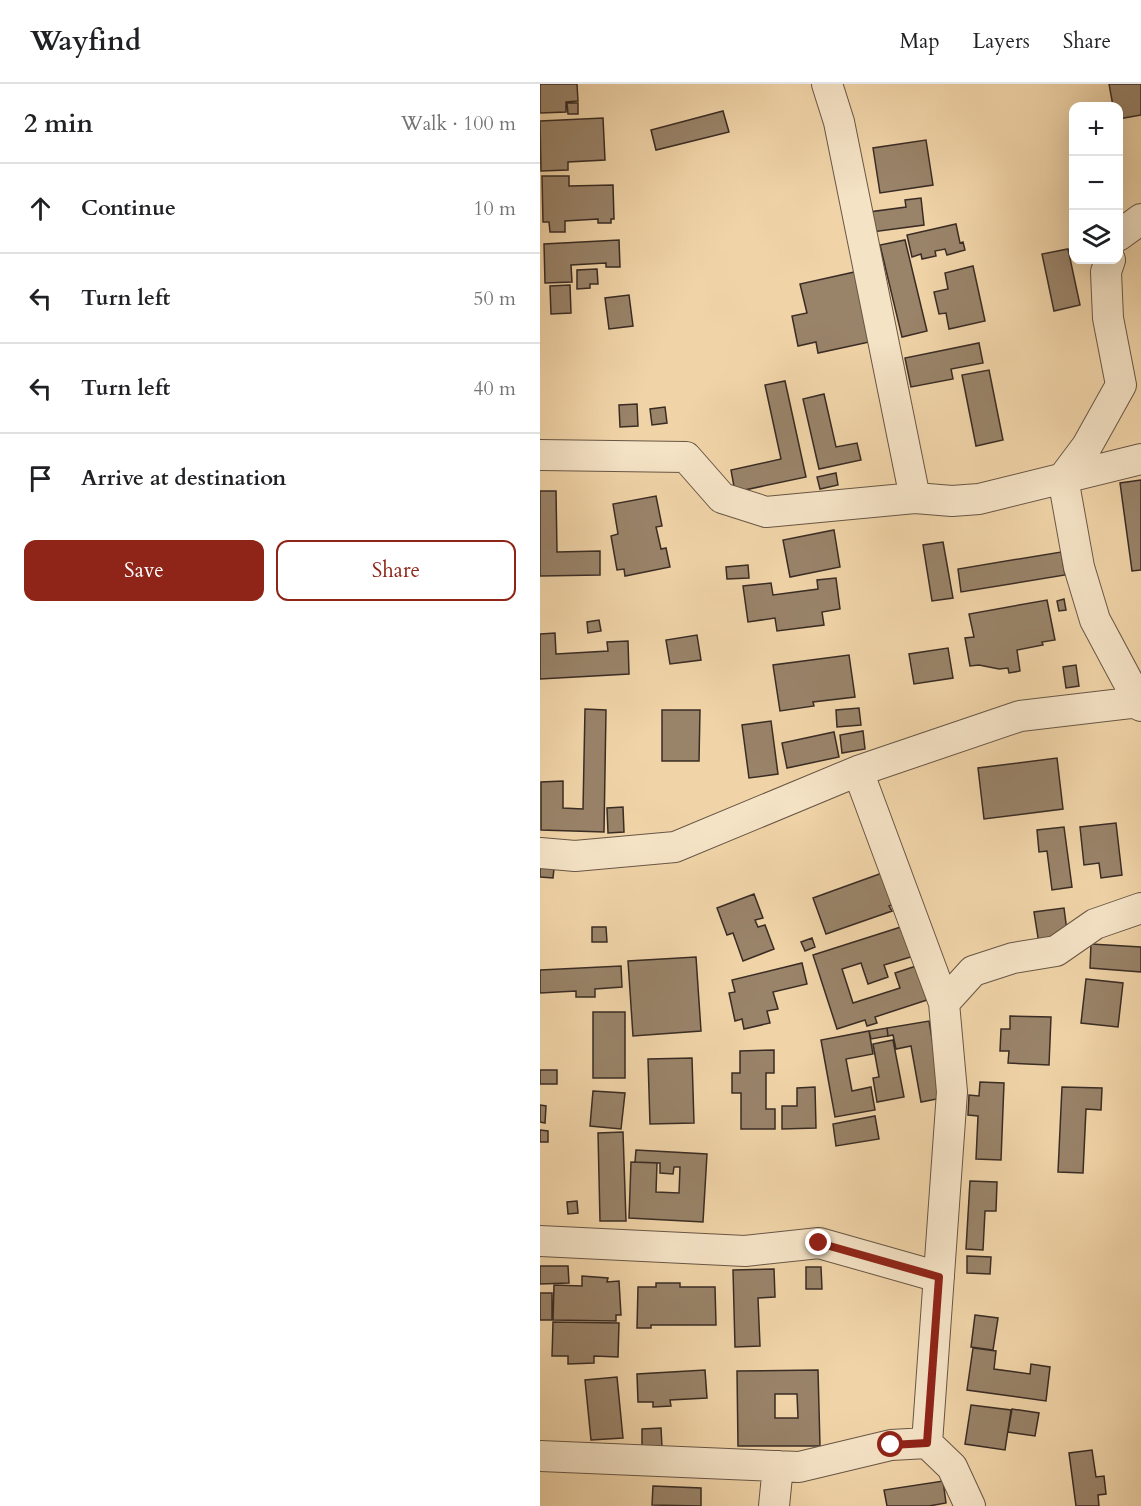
<!DOCTYPE html>
<meta charset="utf-8">
<style>
body{margin:0;font-family:Cardo,serif;background:#f6f6f6;color:#202124}
.controls{position:absolute;right:18px;top:18px;display:grid;overflow:hidden;border-radius:12px;box-shadow:0 6px 24px #0002}
.controls button{width:54px;height:54px;display:grid;place-items:center;padding:0;border:0;border-bottom:2px solid #e0e0e0;background:#fff;color:#202124;font:30px sans-serif}
.stop{position:absolute;width:18px;height:18px;margin:-14px;border:4px solid #8f2418;border-radius:50%;background:#fff}
.stop.end{background:#8f2418;border-color:#fff;box-shadow:0 2px 6px #0008}
.list{margin:0;padding:0;list-style:none}
h2{display:flex;justify-content:space-between;align-items:center;height:78px;margin:0;padding:0 24px;font-size:26px}
h2 small{font-size:20px;font-weight:400;color:#757577}
.list li{display:grid;grid-template-columns:39px 1fr auto;gap:18px;align-items:center;box-sizing:border-box;height:90px;padding:0 24px;border-top:2px solid #e0e0e0}
.list b{display:block;font-size:22px;white-space:nowrap}
.list em{font-size:20px;font-style:normal;color:#757577}
.actions{display:flex;gap:12px;padding:18px 24px}
.actions a{flex:1;padding:14px 0;border:2px solid #8f2418;border-radius:12px;text-align:center;font-size:21px;color:#8f2418}
.actions .main{background:#8f2418;color:#fff}
.icon{flex:none;width:33px;height:33px;fill:none;stroke:currentColor;stroke-width:2;stroke-linecap:round;stroke-linejoin:round}
.map{position:relative;flex:none;width:601px;height:1422px;overflow:hidden}
header{display:flex;align-items:center;gap:36px;box-sizing:border-box;height:84px;padding:0 30px;background:#fff;border-bottom:2px solid #e0e0e0}
header strong{font-size:28px}
nav{display:flex;gap:33px;margin-inline-start:auto;font-size:21px}
main{display:flex}
aside{flex:1;background:#fff}
.map>svg:first-child{display:block}
.building{fill:#998369;stroke:#3a2c24;stroke-width:1.5;fill-rule:evenodd}
.lines{fill:none;stroke-linecap:round;stroke-linejoin:round}
.minor-casing{stroke:#685645;stroke-width:32}
.minor{stroke:#f5e3c6;stroke-width:30}
.route{stroke:#8f2418;stroke-width:8}
</style>
<header>
<strong>Wayfind</strong>
<nav><a>Map</a><a>Layers</a><a>Share</a></nav>
</header>
<main>
<aside>
<h2>2 min<small>Walk · 100 m</small></h2>
<ul class="list">
<li><svg class="icon" aria-label="ahead" viewBox="0 0 24 24"><path d="M12 20V5M6 11l6-6 6 6"/></svg><div><b>Continue</b></div><em>10 m</em></li>
<li><svg class="icon" aria-label="left" viewBox="0 0 24 24"><path d="M17 20v-9H6M10 6l-5 5 5 5"/></svg><div><b>Turn left</b></div><em>50 m</em></li>
<li><svg class="icon" aria-label="left" viewBox="0 0 24 24"><path d="M17 20v-9H6M10 6l-5 5 5 5"/></svg><div><b>Turn left</b></div><em>40 m</em></li>
<li><svg class="icon" aria-label="arrive" viewBox="0 0 24 24"><path d="M6 21V4h12l-3 4 3 4H6"/></svg><div><b>Arrive at destination</b></div></li>
</ul>
<div class="actions"><a class="main">Save</a><a>Share</a></div>
</aside>
<div class="map">
<svg width="601" height="1422" viewBox="0 0 601 1422">
<rect width="100%" height="100%" fill="#f0d4a8"/>
<filter id="stains"><feTurbulence type="fractalNoise" baseFrequency=".00333" numOctaves="4"/><feColorMatrix values="0 0 0 0 .2 0 0 0 0 .09 0 0 0 0 .02 0 0 0 .5 -.17"/></filter>
<radialGradient id="worn" r=".72"><stop offset=".6" stop-color="#630" stop-opacity="0"/><stop offset="1" stop-color="#630" stop-opacity=".3"/></radialGradient>
<path class="building" d="M0 0H37L38 17 26 18V28L0 29Z
M569 0H601V31L578 35V22H573Z
M27 19H38V30H28Z
M183 27 189 48 116 66 111 46Z
M63 34 65 76 28 78V86L1 87 0 37Z
M386 56 393 101 340 109 333 64Z
M2 92H29V102L73 101 74 135H71V139H58V135L25 137V148H10L9 138H3Z
M381 114 384 141 332 148 329 128 366 123 365 116Z
M416 140 420 159 423 158 425 166 407 171 405 165 395 167 396 172 382 175 381 170 372 173 367 151Z
M79 156 80 183H66V179L31 181 32 198 5 199 4 160Z
M365 156 387 247 362 253 340 161Z
M528 165 540 221 514 227 502 170Z
M433 182 445 237 409 245 406 229 399 230 394 208 408 205 405 189Z
M57 185 58 200H50V204L37 205V186Z
M319 187 334 257 278 269 276 258 258 262 252 232 267 229 260 200Z
M30 201 31 229 11 230 10 202Z
M89 211 93 242 69 245 65 214Z
M439 259 443 279 411 285 413 295 371 303 365 274Z
M449 286 463 356 436 362 422 291Z
M245 297 266 393 195 408 191 386 241 375 225 301Z
M284 310 296 363 317 359 321 376 279 385 263 315Z
M97 320 98 342 80 343 79 321Z
M125 323 127 339 112 341 110 325Z
M296 389 298 401 280 405 277 393Z
M601 396V486L592 487 580 399Z
M0 407H16L17 468 60 467V491L0 492Z
M116 412 122 442 116 443 121 465 126 464 130 483 85 492 84 485 77 486 71 452 78 450 73 420Z
M294 446 300 483 250 493 243 456Z
M403 458 413 514 392 517 383 461Z
M521 468 525 491 421 508 418 485Z
M208 481 209 494 187 495 186 483Z
M296 494 300 525 282 528 284 541 237 547 235 534 208 538 203 502 231 499 233 511 278 505 277 496Z
M524 515 526 526 519 527 517 517Z
M507 516 515 556 502 558 503 561 477 566 480 587 469 589 468 584 459 585 439 581 430 582 425 554 434 553 429 530Z
M59 536 61 547 48 549 47 538Z
M15 549 16 570 68 567 67 558 88 557 89 590 0 595V550Z
M157 551 161 576 130 580 126 556Z
M408 564 413 594 374 600 369 570Z
M309 571 315 613 273 618 274 622 240 627 233 581Z
M536 581 539 602 526 604 523 583Z
M319 624 321 641 297 643 296 626Z
M45 625 66 626 64 748 1 746V698L23 697V724L43 725Z
M122 626H160L159 677H122Z
M231 637 238 690 209 694 202 641Z
M323 647 325 665 302 669 300 651Z
M294 648 299 673 247 684 242 659Z
M517 674 523 725 444 735 438 684Z
M83 723 84 748 68 749 67 724Z
M576 739 582 791 561 794 559 779 544 781 540 743Z
M524 743 532 803 512 806 507 767 499 768 497 746Z
M0 773 15 775 13 794 0 793Z
M345 788 357 819 349 822 352 827 286 850 273 814Z
M214 810 223 834 215 836 218 843 225 841 234 865 203 877 193 849 187 851 177 824Z
M524 824 528 855 499 860 494 828Z
M364 842 374 872 344 881 348 893 328 900 321 879 302 885 313 919 360 904 355 889 376 882 387 916 335 933 337 939 327 942 325 936 297 945 273 871Z
M52 843H66L67 858H52Z
M272 854 275 863 265 867 261 858Z
M551 860 601 863V888L550 884Z
M156 873 161 947 93 952 88 877Z
M262 879 267 900 233 908 238 925 227 927 230 939 204 945 202 935 195 937 189 909 195 908 192 896Z
M81 882 82 903 55 905V913H36V907L0 909V886Z
M546 895 583 899 578 943 541 939Z
M53 928H85V994H53Z
M470 932 511 933 509 981 468 979 469 967H460L461 945H470Z
M389 937 402 1014 381 1018 371 962 356 965 353 951 348 952 347 944Z
M347 944 348 952 331 955 329 947Z
M329 947 333 970 306 975 312 1007 331 1003 335 1026 295 1033 281 956Z
M353 956 364 1013 337 1018 333 994 339 993 333 960Z
M234 966V989H226V1025H235V1045H201V1009H192V989H200V967Z
M152 974 154 1039 110 1040 108 975Z
M0 986H17V1000H0Z
M440 998 464 999 461 1076 436 1075 438 1032 428 1031 429 1011 439 1012Z
M275 1003 276 1044 242 1045V1022H257V1004Z
M522 1003 562 1004 561 1026 546 1025 543 1089 518 1088Z
M53 1007 85 1009 81 1045 50 1042Z
M0 1021 6 1022 5 1039 0 1038Z
M335 1032 339 1055 296 1062 293 1040Z
M0 1046 8 1047V1058H0Z
M83 1048 86 1137H60L58 1049Z
M96 1066 167 1070 163 1138 89 1134 91 1078 117 1079 116 1108 139 1109 140 1083H134L133 1090 120 1089V1079L95 1078Z
M430 1097 457 1098 456 1127H445L443 1166 426 1165Z
M37 1117 38 1129 28 1130 27 1118Z
M427 1172 451 1173 450 1190 427 1189Z
M0 1182H28L29 1199 0 1200Z
M266 1183H281L282 1205H266Z
M234 1185 235 1213 218 1214 220 1262 195 1263 193 1186Z
M42 1192 68 1194 67 1198 79 1197 81 1231H76V1237L13 1236 14 1201 42 1202Z
M116 1199H140V1203H175L176 1241H111V1244H97L98 1203H116Z
M0 1209H12V1236H0Z
M435 1231 458 1234 453 1266 431 1263Z
M13 1238 79 1239 78 1273 54 1272V1279L28 1280V1272H12Z
M433 1264 456 1267 454 1285 490 1290 491 1280 510 1283 506 1317 427 1306Z
M165 1286 167 1314 130 1316 131 1322 113 1323V1318H98L97 1290Z
M278 1286 280 1362H198L197 1287ZM235 1310H257L258 1334H235Z
M77 1293 83 1354 51 1356 45 1296Z
M431 1321 471 1326 465 1366 425 1360Z
M472 1325 499 1329 495 1352 468 1348Z
M121 1344 122 1363 102 1364V1345Z
M552 1366 556 1393 564 1392 566 1410 558 1411 559 1422H536L529 1369Z
M403 1397 406 1419 389 1422H347L344 1406Z
M113 1402 161 1404V1422L112 1421Z"/>
<g class="lines">
<g class="minor-casing">
<path id="minor" d="M287 0 299 38 375 414
M578 152 601 135
M570 176 566 188 568 234 581 301 547 362 523 394 539 483 555 536 601 622
M0 371 146 373 182 414 226 428 375 414 412 417 439 415 601 375
M318 687 404 919 412 1008 387 1359
M0 769 35 772 135 763 318 687 480 632 599 618
M404 919 433 887 473 874 516 867 555 840 601 824
M0 1157 205 1167 279 1159 399 1193
M0 1372 259 1383 351 1361 387 1359 412 1383 430 1422
M234 1422 238 1382"/>
</g>
<use href="#minor" class="minor"/>
</g>
<g class="lines">
<path class="route" d="M279 1159 399 1193 387 1359 351 1361"/>
</g>
<rect width="100%" height="100%" filter="url(#stains)"/>
<rect width="100%" height="100%" fill="url(#worn)"/>
</svg>
<div class="controls">
<button>+</button>
<button>−</button>
<button><svg class="icon" aria-label="layers" viewBox="0 0 24 24"><path d="M12 4l9 5-9 5-9-5zM3 14l9 5 9-5"/></svg></button>
</div>
<div class="stop" style="left:351px;top:1361px"></div>
<div class="stop end" style="left:279px;top:1159px"></div>
</div>
</main>
